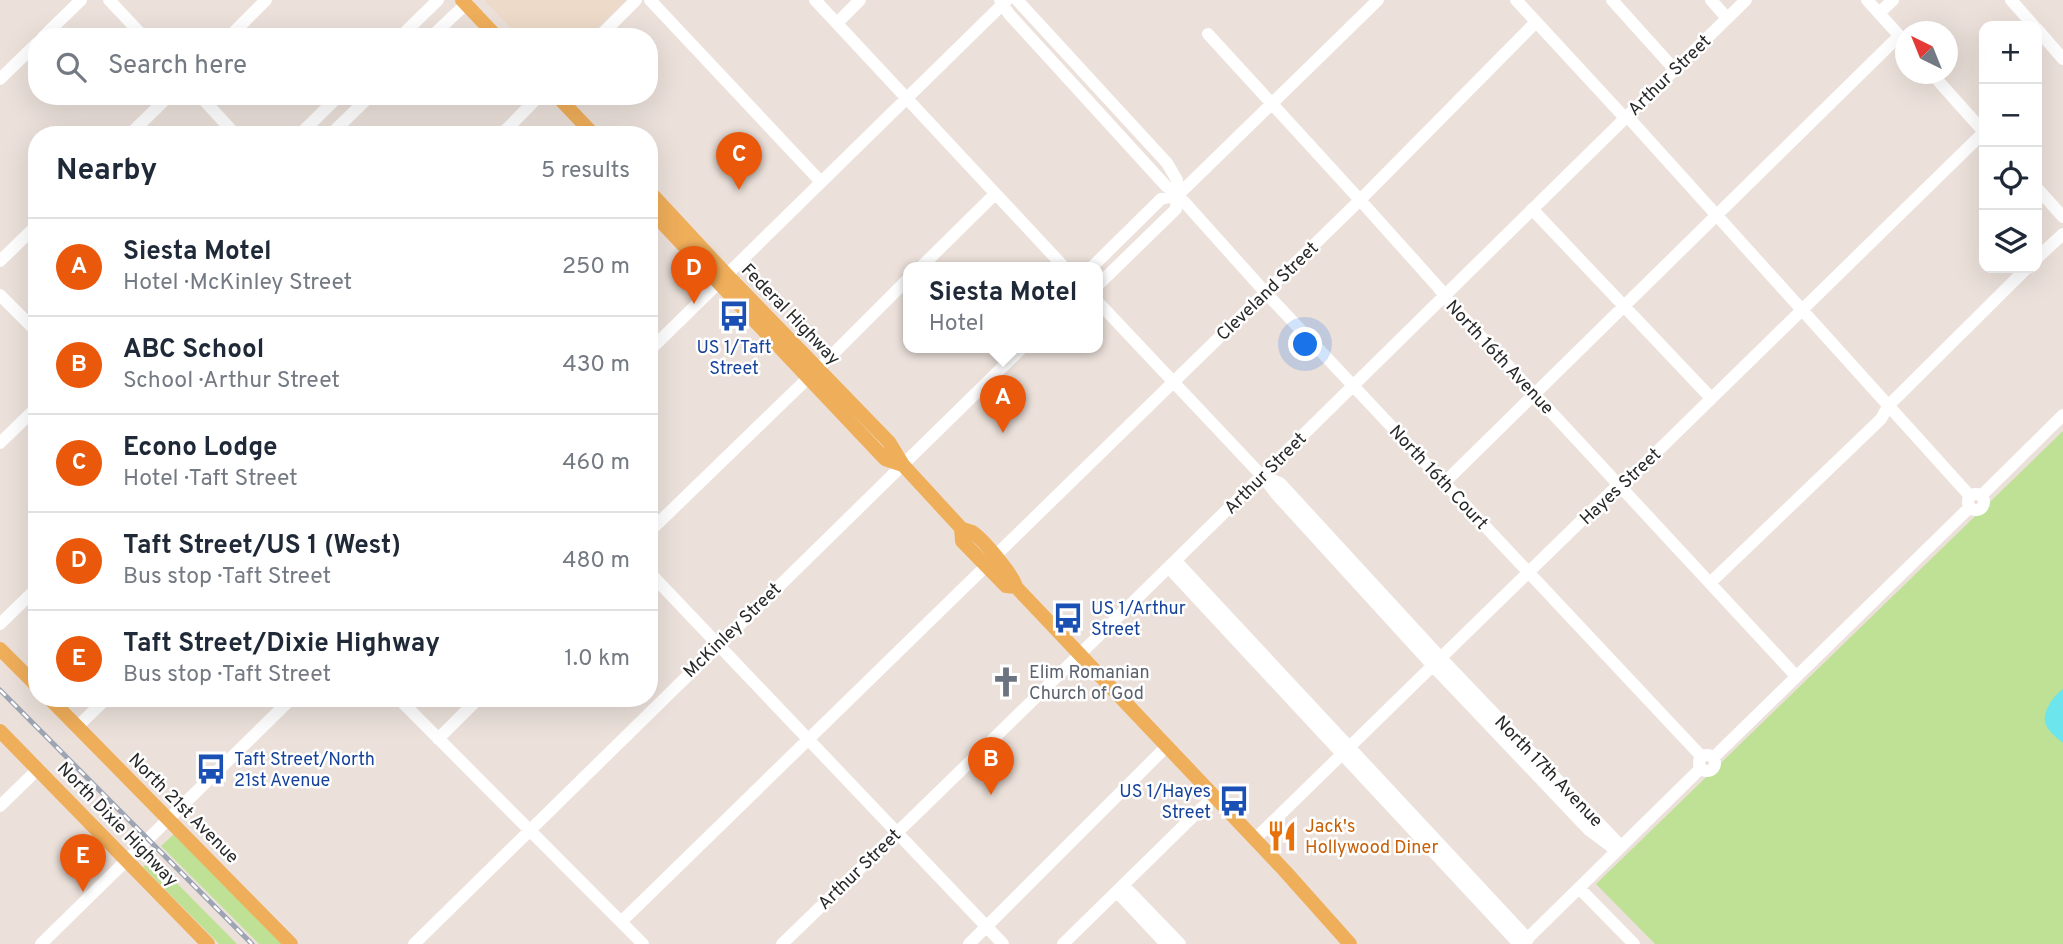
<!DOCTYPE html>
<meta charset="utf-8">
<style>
body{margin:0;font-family:Overpass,sans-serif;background:#f2f2f3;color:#1f2937}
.controls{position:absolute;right:21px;top:21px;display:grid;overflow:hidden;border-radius:14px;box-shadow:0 7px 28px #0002}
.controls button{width:63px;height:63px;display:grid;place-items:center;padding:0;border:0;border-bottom:2px solid #e0e1e3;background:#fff;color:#1f2937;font:35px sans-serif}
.compass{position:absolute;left:1895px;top:21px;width:63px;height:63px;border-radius:50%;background:#fff;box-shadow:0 7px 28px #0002;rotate:317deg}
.you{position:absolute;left:1306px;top:345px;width:24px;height:24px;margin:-18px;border:5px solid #fff;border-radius:50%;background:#1a73e8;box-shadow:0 0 0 10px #1a73e833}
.badge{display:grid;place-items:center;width:46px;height:46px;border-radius:50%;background:#ea580c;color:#fff;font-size:23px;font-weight:700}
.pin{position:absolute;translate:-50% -58px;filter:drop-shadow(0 2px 4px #0008)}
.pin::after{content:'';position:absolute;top:37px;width:24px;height:21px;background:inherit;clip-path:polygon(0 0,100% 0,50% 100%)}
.popup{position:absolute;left:903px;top:262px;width:200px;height:91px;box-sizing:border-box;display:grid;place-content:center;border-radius:14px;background:#fff;filter:drop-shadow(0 2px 5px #0005);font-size:23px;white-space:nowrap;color:#747a83}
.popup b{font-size:26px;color:#1f2937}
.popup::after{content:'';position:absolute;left:50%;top:100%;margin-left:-14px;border:14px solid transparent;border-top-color:#fff}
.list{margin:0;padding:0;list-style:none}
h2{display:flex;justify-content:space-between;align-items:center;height:91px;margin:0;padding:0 28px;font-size:30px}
h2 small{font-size:23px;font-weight:400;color:#747a83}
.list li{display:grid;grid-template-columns:46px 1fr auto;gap:21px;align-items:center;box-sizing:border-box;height:98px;padding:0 28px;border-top:2px solid #e0e1e3}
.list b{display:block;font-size:26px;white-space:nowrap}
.list p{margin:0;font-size:23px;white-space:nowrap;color:#747a83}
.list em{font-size:23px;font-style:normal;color:#747a83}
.icon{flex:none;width:38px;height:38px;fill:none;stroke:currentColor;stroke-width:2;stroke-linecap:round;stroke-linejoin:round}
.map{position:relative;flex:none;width:2063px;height:944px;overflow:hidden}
.search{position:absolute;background:#fff;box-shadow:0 7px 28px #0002;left:28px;top:28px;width:630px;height:77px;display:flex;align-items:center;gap:18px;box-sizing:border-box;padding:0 24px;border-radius:28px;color:#747a83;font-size:26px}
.panel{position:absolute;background:#fff;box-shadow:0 7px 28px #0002;left:28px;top:126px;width:630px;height:581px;border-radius:28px}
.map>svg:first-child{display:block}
.education{fill:#eddac9}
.grass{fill:#bfe196}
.water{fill:#6ce5ed}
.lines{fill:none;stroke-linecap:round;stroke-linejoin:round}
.minor{stroke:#fff;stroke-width:12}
.major{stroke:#efae5a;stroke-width:14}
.rail-casing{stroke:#9da4b3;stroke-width:5}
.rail{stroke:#fff;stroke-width:2.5;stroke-dasharray:8;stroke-linecap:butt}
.labels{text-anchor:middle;stroke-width:5;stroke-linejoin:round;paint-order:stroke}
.street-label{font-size:18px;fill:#282828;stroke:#fff}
.transit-label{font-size:18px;fill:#164399;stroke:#fff;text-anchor:start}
.worship-label{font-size:18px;fill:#5b616d;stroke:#fff;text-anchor:start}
.food-label{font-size:18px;fill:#c56008;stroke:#fff;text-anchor:start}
</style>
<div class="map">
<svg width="2063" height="944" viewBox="0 0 2063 944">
<rect width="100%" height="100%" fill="#ebe0da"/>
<path class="education" d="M484 0H626L588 37H519Z"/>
<path class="grass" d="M2063 431V944H1655L1596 884Z
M174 834 283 944H259L161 846Z
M153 859 237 944H219L143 867Z"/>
<path class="water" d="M2063 689V743C2057 738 2049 732 2046 725 2041 713 2053 696 2063 689Z"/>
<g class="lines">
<path class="minor" d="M109 0 144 37
M650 0 821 182
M815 0 1064 267
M1000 0 1009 14 1166 186 1178 195 1265 292 1702 757
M1017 0 1167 163 1177 180 1176 209 1098 285
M1516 0 1625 118
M1612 0 1675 70
M1711 0 1727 18
M1867 0 1906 43
M2011 0 2034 26
M1879 13 1893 0
M837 23 860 0
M2037 29 2063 59
M1208 34 1360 200 1438 287 1451 304 1796 676
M43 37 81 0
M229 37 266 0
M400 37 438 0
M431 37 466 4
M599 37 636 0
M1932 74 1984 132
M0 79 37 43
M200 96 236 135
M1627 116 1970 496
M129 135 169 96
M299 135 339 96
M330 135 370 96
M501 135 539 96
M2037 188 2063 217
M1532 209 1711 398
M2037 258 2063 234
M0 261 37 225
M921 267 995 194
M1092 267 1161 199 1178 195 1378 0
M0 295 37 332
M1098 302 1263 477 1277 495 1433 666 1589 830 1617 851
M649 351 1007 0
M818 369 908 279
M0 443 37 407
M1264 477 1280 483 1441 658 1616 841 1617 851
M1444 483 1899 36
M1968 502a8 8 0 1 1 16 0a8 8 0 1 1-16 0Z
M1981 496 2063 415
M649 532 807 379
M995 556 1360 200 1536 22
M1176 561 1528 939
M1169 568 1519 944
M649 572 1003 944
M1710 583 1881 419 1888 406 2027 268
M0 624 37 588
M398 698 643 944
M77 727 107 698
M438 739 479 698
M1699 763a8 8 0 1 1 16 0a8 8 0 1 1-16 0Z
M1713 758 1970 507
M0 806 38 769
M1255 839 1619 484 1628 480 1984 132
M1123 885 1180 944
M1579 888 1634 944
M1117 892 1166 944
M621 922 986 566
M1524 942 1701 768
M41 944 292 698
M414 944 1023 347
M782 944C1106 632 1424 314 1746 0
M969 944 1167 746
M1063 944 1214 796"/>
<path class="major" d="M462 0 497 37
M557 96 594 135
M649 191 727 275 889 442 903 465 961 528C962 529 972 532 972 532 983 539 1014 576 1016 587L1284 870 1350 944
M649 209 885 459 903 465
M961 528 962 541 1006 586 1016 587
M0 649 37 686
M49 698 291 944
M0 731 208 944"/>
<g class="rail-casing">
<path id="rail" d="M0 690 252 944"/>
</g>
<use href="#rail" class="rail"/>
</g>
<defs>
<g id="bus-bare" transform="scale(2.415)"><path d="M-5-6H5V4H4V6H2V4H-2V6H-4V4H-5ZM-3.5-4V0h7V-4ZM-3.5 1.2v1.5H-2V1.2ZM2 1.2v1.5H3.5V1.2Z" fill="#1a4fb4" stroke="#fff" stroke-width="2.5" paint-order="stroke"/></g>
<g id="church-bare" transform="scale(2.415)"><path d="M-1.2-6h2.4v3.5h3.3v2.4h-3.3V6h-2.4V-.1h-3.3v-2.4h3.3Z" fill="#6b7280" stroke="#fff" stroke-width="2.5" paint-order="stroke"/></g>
<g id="restaurant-bare" transform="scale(2.415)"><path d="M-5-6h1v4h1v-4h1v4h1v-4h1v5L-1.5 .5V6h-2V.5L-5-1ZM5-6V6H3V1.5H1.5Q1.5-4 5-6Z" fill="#e8710a" stroke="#fff" stroke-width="2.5" paint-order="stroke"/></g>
</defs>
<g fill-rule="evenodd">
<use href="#bus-bare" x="734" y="316"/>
<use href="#bus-bare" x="1068" y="618"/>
<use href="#church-bare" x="1006" y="682"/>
<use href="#bus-bare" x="211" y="769"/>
<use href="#bus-bare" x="1234" y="801"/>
<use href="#restaurant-bare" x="1282" y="836"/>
</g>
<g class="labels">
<g class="street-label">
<text transform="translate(1669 75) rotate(-44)" y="6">Arthur Street</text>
<text transform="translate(1267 291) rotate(-44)" y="6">Cleveland Street</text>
<text transform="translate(791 314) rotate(46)" y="6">Federal Highway</text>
<text transform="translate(1500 357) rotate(47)" y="6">North 16th Avenue</text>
<text transform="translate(1265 473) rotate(-45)" y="6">Arthur Street</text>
<text transform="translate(1439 477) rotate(47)" y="6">North 16th Court</text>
<text transform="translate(1620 486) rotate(-43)" y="6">Hayes Street</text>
<text transform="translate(732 630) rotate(-44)" y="6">McKinley Street</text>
<text transform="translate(1549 771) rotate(46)" y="6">North 17th Avenue</text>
<text transform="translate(184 808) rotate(45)" y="6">North 21st Avenue</text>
<text transform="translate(118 824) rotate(46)" y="6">North Dixie Highway</text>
<text transform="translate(859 869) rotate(-44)" y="6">Arthur Street</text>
</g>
<g class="transit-label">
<text x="734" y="353" text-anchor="middle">US 1/Taft<tspan x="734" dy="21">Street</tspan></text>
<text x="1091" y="614">US 1/Arthur<tspan x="1091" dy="21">Street</tspan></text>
<text x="234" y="765">Taft Street/North<tspan x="234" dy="21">21st Avenue</tspan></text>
<text x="1211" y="797" text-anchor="end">US 1/Hayes<tspan x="1211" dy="21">Street</tspan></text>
</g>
<g class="worship-label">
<text x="1029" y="678">Elim Romanian<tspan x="1029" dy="21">Church of God</tspan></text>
</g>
<g class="food-label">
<text x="1305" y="832">Jack's<tspan x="1305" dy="21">Hollywood Diner</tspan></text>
</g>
</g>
</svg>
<div class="controls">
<button>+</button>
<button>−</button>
<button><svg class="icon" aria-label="locate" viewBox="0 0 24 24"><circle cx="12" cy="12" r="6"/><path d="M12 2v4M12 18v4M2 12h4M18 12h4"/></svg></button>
<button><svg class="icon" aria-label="layers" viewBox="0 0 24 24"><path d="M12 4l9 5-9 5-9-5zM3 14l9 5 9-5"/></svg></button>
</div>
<svg class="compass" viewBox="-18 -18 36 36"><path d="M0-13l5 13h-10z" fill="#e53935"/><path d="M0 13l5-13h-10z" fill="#747a83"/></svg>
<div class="you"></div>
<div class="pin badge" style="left:1003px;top:433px">A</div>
<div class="popup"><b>Siesta Motel</b>Hotel</div>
<div class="pin badge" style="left:991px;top:795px">B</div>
<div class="pin badge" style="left:739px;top:190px">C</div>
<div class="pin badge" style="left:694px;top:304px">D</div>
<div class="pin badge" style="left:83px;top:892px">E</div>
<div class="search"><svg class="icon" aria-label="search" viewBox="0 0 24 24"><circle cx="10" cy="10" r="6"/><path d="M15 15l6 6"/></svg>Search here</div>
<section class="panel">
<h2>Nearby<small>5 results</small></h2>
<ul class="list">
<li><span class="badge">A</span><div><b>Siesta Motel</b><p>Hotel · McKinley Street</p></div><em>250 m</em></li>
<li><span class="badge">B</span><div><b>ABC School</b><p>School · Arthur Street</p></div><em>430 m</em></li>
<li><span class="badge">C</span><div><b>Econo Lodge</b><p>Hotel · Taft Street</p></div><em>460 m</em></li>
<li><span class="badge">D</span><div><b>Taft Street/US 1 (West)</b><p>Bus stop · Taft Street</p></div><em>480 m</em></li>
<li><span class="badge">E</span><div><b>Taft Street/Dixie Highway</b><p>Bus stop · Taft Street</p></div><em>1.0 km</em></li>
</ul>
</section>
</div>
